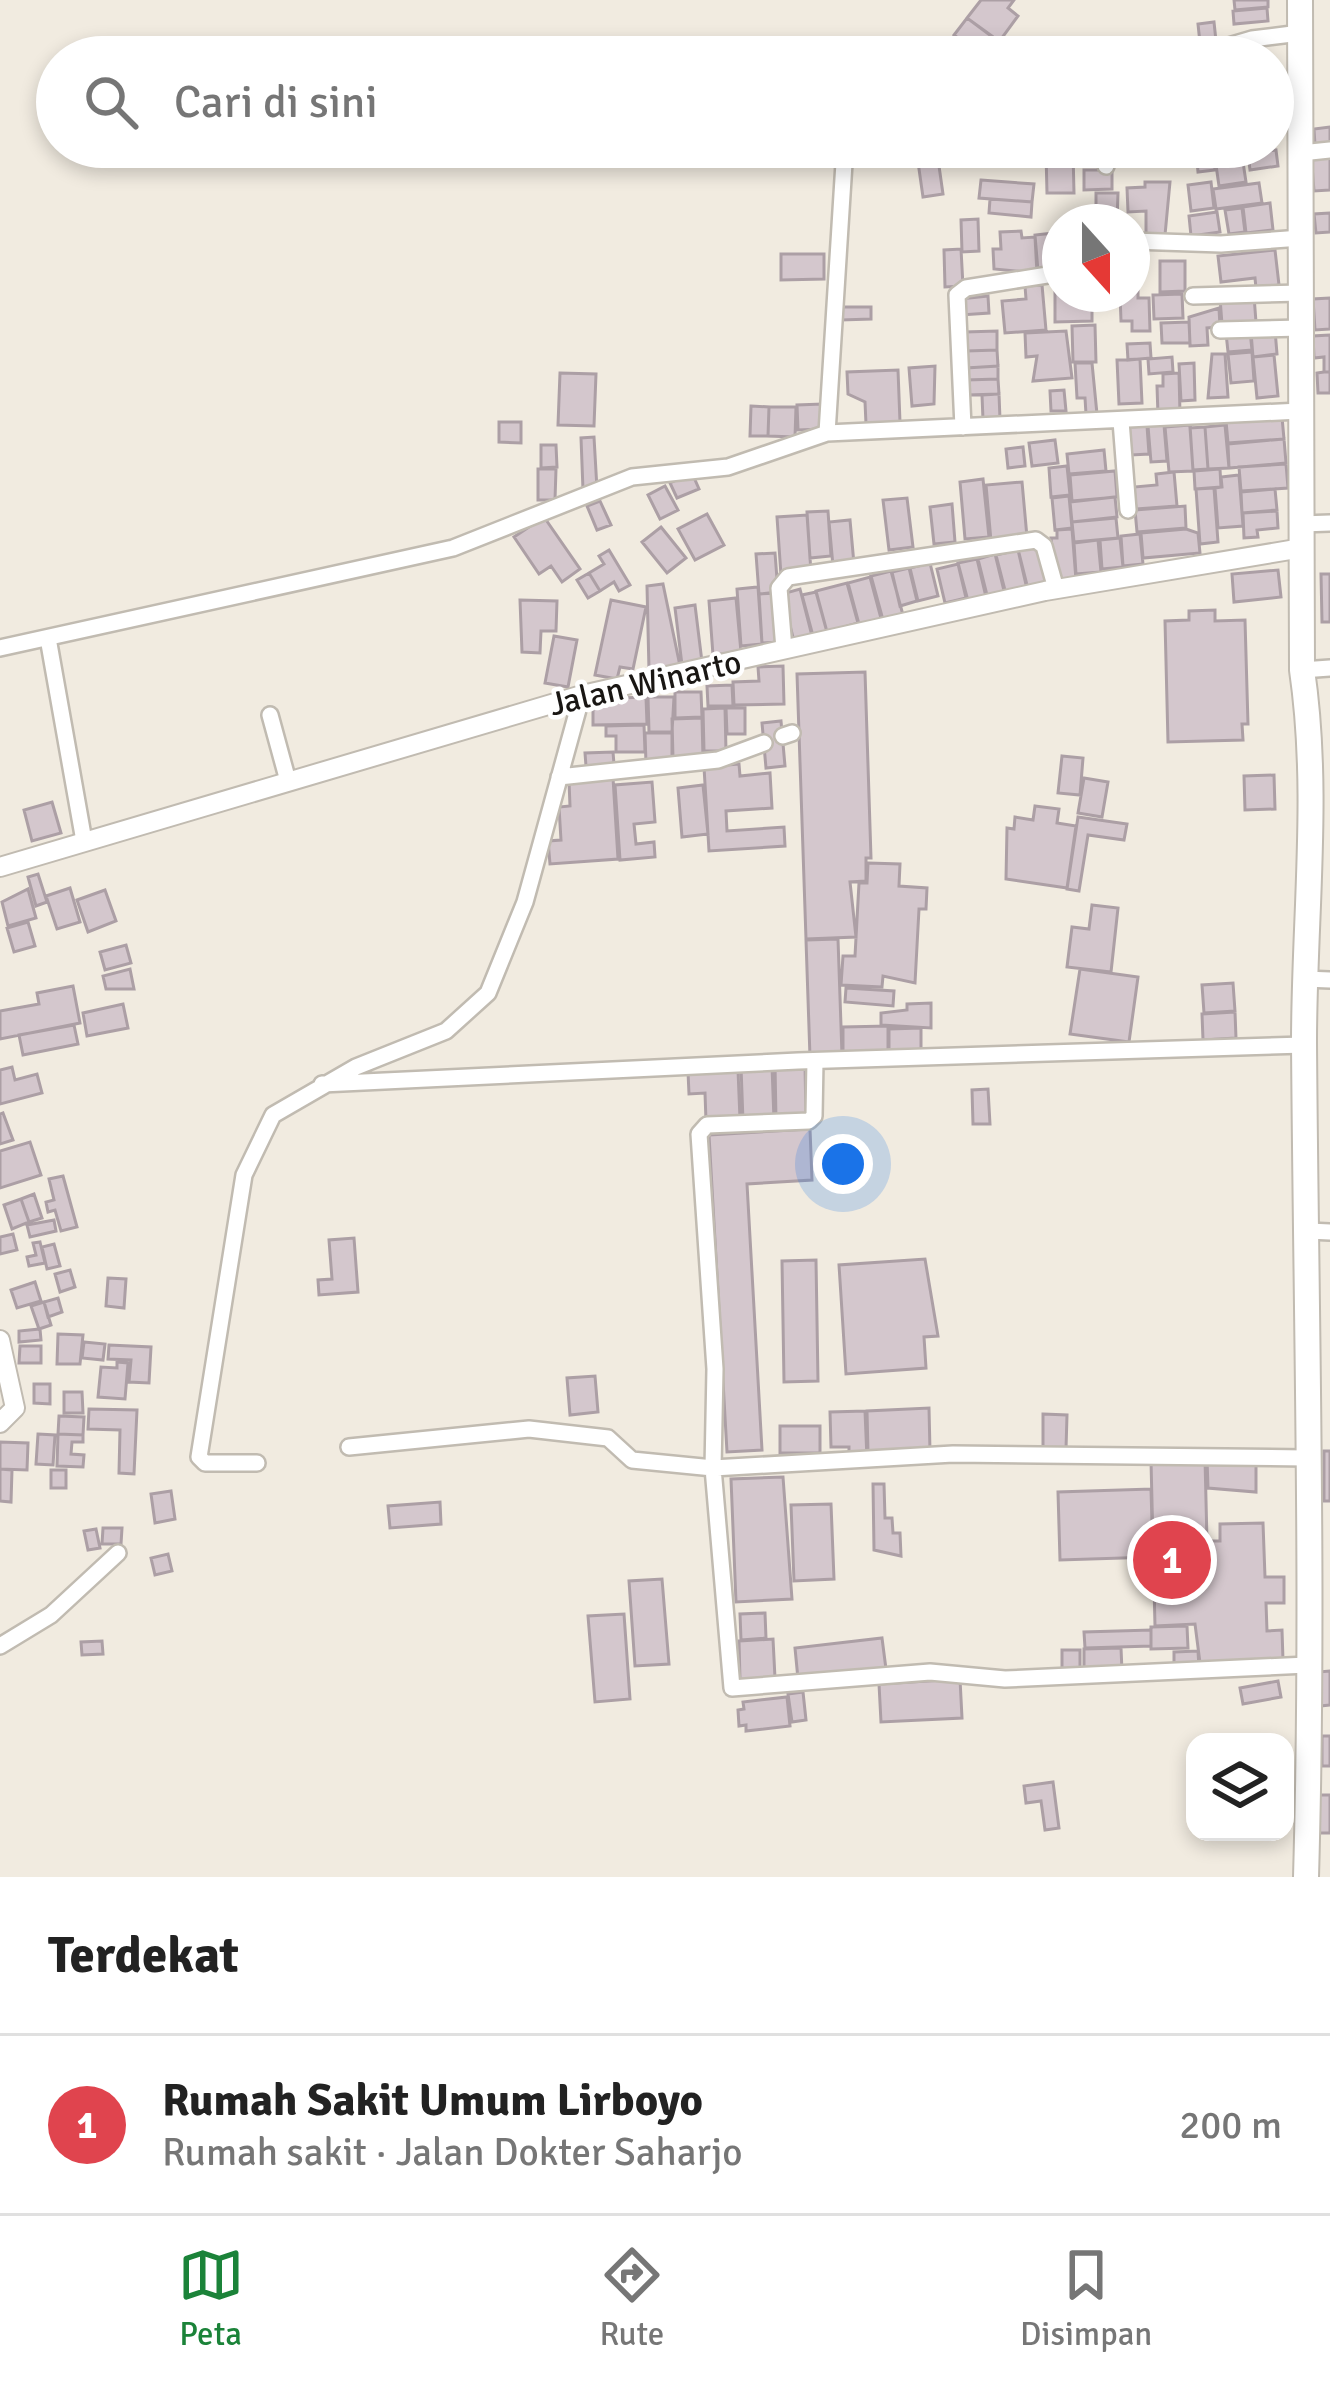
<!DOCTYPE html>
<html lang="id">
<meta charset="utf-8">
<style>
body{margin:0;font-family:Signika,sans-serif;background:#f6f6f6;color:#222}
.controls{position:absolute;right:36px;bottom:36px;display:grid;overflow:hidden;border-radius:24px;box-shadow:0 6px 18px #0003}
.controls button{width:108px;height:108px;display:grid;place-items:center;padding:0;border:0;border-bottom:3px solid #e0e0e0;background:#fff;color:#222;font:60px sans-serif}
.compass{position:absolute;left:1042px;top:204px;width:108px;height:108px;border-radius:50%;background:#fff;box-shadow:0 6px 18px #0003;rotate:159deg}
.you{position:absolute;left:843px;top:1164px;width:42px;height:42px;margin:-30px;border:9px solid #fff;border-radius:50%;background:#1a73e8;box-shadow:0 0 0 18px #1a73e833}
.badge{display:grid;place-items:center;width:78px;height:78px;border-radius:50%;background:#1b8339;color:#fff;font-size:39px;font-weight:700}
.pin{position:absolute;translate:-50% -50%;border:6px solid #fff;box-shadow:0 3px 12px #0006}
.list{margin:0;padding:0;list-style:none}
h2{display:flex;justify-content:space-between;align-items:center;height:156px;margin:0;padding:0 48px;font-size:51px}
h2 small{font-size:39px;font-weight:400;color:#767676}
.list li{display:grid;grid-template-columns:78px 1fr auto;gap:36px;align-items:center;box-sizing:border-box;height:180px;padding:0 48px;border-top:3px solid #e0e0e0}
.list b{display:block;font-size:45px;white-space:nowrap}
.list p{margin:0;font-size:39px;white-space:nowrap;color:#767676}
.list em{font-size:39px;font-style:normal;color:#767676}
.icon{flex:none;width:66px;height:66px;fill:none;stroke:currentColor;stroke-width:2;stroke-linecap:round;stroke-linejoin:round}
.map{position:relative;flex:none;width:1330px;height:1877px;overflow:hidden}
.search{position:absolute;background:#fff;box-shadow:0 6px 18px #0003;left:36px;right:36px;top:36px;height:132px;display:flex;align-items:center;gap:30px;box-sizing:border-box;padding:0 42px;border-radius:66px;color:#767676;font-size:45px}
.sheet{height:336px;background:#fff}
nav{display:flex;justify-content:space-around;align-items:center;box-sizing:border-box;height:168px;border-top:3px solid #e0e0e0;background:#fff;font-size:33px;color:#767676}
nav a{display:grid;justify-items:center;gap:6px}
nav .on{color:#1b8339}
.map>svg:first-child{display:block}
.building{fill:#d4c7cd;stroke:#ac9fa5;stroke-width:3}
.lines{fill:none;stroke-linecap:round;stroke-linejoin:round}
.minor-casing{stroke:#c1bbb1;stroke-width:20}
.tertiary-casing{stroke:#c1bbb1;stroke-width:22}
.trunk-casing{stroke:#c1bbb1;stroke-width:28}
.minor{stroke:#fff;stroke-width:15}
.tertiary{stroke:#fff;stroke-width:18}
.trunk{stroke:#fff;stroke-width:24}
.labels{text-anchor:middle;stroke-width:9;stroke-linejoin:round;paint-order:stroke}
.street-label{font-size:33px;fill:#191613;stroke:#fff}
</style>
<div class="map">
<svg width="1330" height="1877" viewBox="0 0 1330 1877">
<rect width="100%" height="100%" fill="#f1ebe0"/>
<path class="building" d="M981 0H1014L1008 8 1018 16 999 42 967 18Z
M1234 0H1268V7L1235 10Z
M1267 8 1268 21 1234 24 1233 11Z
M967 18 992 36 979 54 954 35Z
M1214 22 1216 41 1200 43 1198 24Z
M1330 127V144L1315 145 1314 129Z
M1213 148 1215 170 1198 172 1196 150Z
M1276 150 1278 166 1250 170 1248 154Z
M1073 152 1074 193H1047L1046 153Z
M1330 152V190L1314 191 1311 153Z
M938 159 943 194 923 197 918 162Z
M1243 162 1246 182 1219 186 1216 165Z
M1084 170H1112V189L1084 190Z
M981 180 1034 184 1032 202 979 198Z
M1145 182H1170L1165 235 1146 236V211L1128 212 1127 188 1145 187Z
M1211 182 1214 208 1191 211 1188 185Z
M1259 183 1262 203 1216 209 1213 189Z
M1096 193H1118L1117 222H1096Z
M990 199 1032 202 1031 217 989 213Z
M1270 203 1273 230 1246 233 1243 207Z
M1242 208 1245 232 1229 234 1225 210Z
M1217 212 1220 232 1191 236 1189 216Z
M1330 213V232L1316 233 1314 214Z
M978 219 979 251 962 252 961 220Z
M1021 231 1022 238 1035 237 1037 273 994 269 993 249H1001L1000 232Z
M1054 233 1057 270 1038 271 1035 235Z
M961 249 963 286 945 287 944 250Z
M1275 250 1279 285 1256 288 1255 278 1221 282 1218 256Z
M781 254H824V279L781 280Z
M1160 261H1185V291L1160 292Z
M1042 285 1046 330 1005 333 1002 301 1026 299 1025 286Z
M1055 285 1060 294H1092V321L1055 322Z
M1132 289H1138V298H1149L1150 331H1132V321H1121L1120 294H1132Z
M1182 294 1183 318 1154 319 1153 295Z
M988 296 989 313 961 315 960 299Z
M1254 296 1256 322 1222 324 1220 298Z
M1330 298V329L1315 330 1313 299Z
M841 307H871V319L841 320Z
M1219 308 1220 327 1207 328 1208 345 1190 346 1189 317Z
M1189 322 1190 343H1162L1161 323Z
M1095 325 1096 362H1073L1072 326Z
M1275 330 1277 354 1253 357 1251 332Z
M997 331V350L966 351 965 332Z
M1066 331 1072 378 1033 381 1037 356 1026 357 1025 333Z
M1250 331 1252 350 1228 352 1226 333Z
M1330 335V372H1324V357L1314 358 1313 336Z
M1150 343 1151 358 1128 360 1127 344Z
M997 350 998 366 966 368V351Z
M1252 352 1254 381 1231 383 1228 354Z
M1212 354H1225L1228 397 1208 398Z
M1274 355 1278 396 1257 398 1253 357Z
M1172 357 1173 372 1149 374 1148 359Z
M1140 359 1142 403 1119 404 1117 360Z
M1075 363H1092L1097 414H1086L1085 398H1077Z
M1194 363 1195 400 1181 401 1179 364Z
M935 366 934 404 912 406 909 368Z
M998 366V379L966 380V368Z
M898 370 900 422 866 424 865 402 848 394 847 372Z
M1324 372H1330V393H1318L1317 373Z
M560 373 596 374 594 426 558 425Z
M1179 373 1180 414 1158 415 1157 386H1163V374Z
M998 379 999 394 967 395 966 380Z
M1064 390 1066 411H1051L1050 391Z
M999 394 1000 419 983 420 982 395Z
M822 404 823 429 798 430 797 405Z
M751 406 769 407 768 436H750Z
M769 407H796L795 437 768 436Z
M1282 417 1284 439 1228 443 1226 421Z
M499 422H521V443L499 442Z
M1164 425 1167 461 1151 462 1148 426Z
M1190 425 1193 471 1169 472 1165 427Z
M1225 425 1229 468 1208 469 1205 427Z
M1147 426 1149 454 1131 455 1129 427Z
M1205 427 1208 469 1193 470 1190 428Z
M594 437 597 489 583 490 581 438Z
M1284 439 1286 463 1229 468 1228 444Z
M1055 440 1058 463 1032 466 1029 443Z
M541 445H556L557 467 541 468Z
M1023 447 1025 466 1008 468 1006 449Z
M1104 450 1106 471 1069 474 1067 454Z
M1286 464 1288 488 1241 491 1239 467Z
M1067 466 1070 495 1051 497 1049 468Z
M538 469H556L555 500H538Z
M1220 469 1221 487 1195 489 1194 471Z
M1115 471 1117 497 1072 501 1070 475Z
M1174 472 1177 506 1136 509 1134 487 1157 485 1156 474Z
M692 473 699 489 677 498 670 483Z
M1239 475 1243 526 1218 528 1215 488 1222 487 1221 477Z
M983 479 989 537 965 539 960 482Z
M1022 482 1027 537 991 541 986 485Z
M665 486 678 510 660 519 648 495Z
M1214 488 1218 542 1200 544 1196 489Z
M1275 489 1277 510 1242 513 1241 492Z
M1069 496 1072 528 1055 530 1052 498Z
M1115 497 1117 517 1072 522 1070 502Z
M907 498 913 547 889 550 883 500Z
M600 501 611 525 597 530 587 506Z
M952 504 955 542 934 544 930 507Z
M1185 506 1186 528 1137 532 1135 510Z
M828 511 831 556 810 558 807 512Z
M1277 511 1278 528 1257 530 1258 537 1244 538 1243 513Z
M707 514 724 545 695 560 678 529Z
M807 515 811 572 781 575 777 517Z
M544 517 580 569 562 582 551 566 539 574 514 537Z
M1116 518 1118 538 1074 542 1072 522Z
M850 520 854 564 833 566 829 522Z
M661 527 686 558 667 573 642 542Z
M1072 529 1076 580 1055 582 1051 538H1057V530Z
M1186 529 1198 533 1200 553 1143 558 1141 533Z
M1140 534 1143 564 1123 566 1121 536Z
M1120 538 1123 567 1102 569 1100 540Z
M1098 540 1101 572 1076 574 1074 543Z
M1039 544 1048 584 1028 589 1018 549Z
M609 550 630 585 619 591 614 582 600 591 589 573 604 564 599 556Z
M1018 550 1027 589 1006 594 996 555Z
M775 553 778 592 759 594 756 554Z
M995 554 1005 595 988 599 978 559Z
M977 559 986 597 968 601 958 563Z
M930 563 938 596 918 601 910 568Z
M958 564 966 598 945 603 937 569Z
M909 568 917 601 900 606 892 572Z
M1278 570 1281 597 1234 602 1232 574Z
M891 571 903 615 883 620 871 576Z
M589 573 600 591 588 598 577 580Z
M1321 574H1330V622H1322Z
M870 577 882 622 860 628 848 583Z
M847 583 858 623 827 632 816 591Z
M663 584 680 666 649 670 647 586Z
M758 587 762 644 741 646 737 589Z
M800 589 812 636 794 641 782 594Z
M816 592 827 632 813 636 802 595Z
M778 593 781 642 762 643 759 594Z
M736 598 741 652 713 655 709 601Z
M520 600 557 601 556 631H541L540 653 522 652Z
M611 600 646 607 633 669 620 667 617 679 595 675Z
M695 605 702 662 682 665 675 608Z
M1215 610V621L1245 620 1248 724H1242L1243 740 1168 742 1165 621 1189 620V611Z
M554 636 577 640 568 687 545 683Z
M783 666 784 704 734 705 733 682 759 681 758 667Z
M865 672 871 858H866V881L850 882 856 937 806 939 797 674Z
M732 685 733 706H708L707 686Z
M675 692H701L702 717 675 718Z
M646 697 647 724 593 725V699Z
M648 697H674L672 732H649Z
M725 708 726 751H704L703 709Z
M726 708H745V734H727Z
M702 718 703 758 673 759 672 719Z
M781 721 785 766 766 768 762 723Z
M644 725 645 752H616V736H606V726Z
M645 733H672V764H646Z
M613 752 614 764 586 766 585 753Z
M1062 756 1083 758 1080 795 1058 793Z
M739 764 740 776 770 773 772 808 726 811 727 831 784 827 785 846 709 851 704 767Z
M1274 775 1275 809 1245 810 1244 776Z
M613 778 618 859 550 864 548 841 561 840 559 807 570 806 569 781Z
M1084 778 1108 782 1102 817 1078 813Z
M652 782 655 822 634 824 636 844 654 842 655 857 620 860 615 785Z
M703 785 708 834 682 837 678 788Z
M52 802 61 833 32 841 24 810Z
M1035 806 1059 809 1057 823 1076 826 1067 888 1006 879 1007 828 1014 829 1015 817 1033 820Z
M1078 817 1127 824 1124 840 1088 835 1079 891 1067 889Z
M868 863 900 864 899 886 927 888 926 909H919L915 983 883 976 882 987 841 985 843 956H855L859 883H867Z
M38 874 47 902 36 906 28 877Z
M70 888 80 922 57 929 46 896Z
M28 889 36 918 8 926 2 902Z
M105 890 116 921 88 932 77 900Z
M1092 905 1118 908 1111 972 1067 967 1072 927 1089 929Z
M28 922 35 946 14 952 7 928Z
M838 939 842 1055 810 1057 806 940Z
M126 945 131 963 105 970 100 952Z
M130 969 134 989H106L103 976Z
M1080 969 1138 977 1129 1042 1070 1034Z
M1233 983 1235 1011 1204 1013 1202 985Z
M73 986 80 1023 0 1039V1011L39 1004 37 993Z
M846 988 894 991 893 1006 845 1002Z
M931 1003V1028L881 1025V1013L907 1010V1004Z
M123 1004 128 1028 87 1036 83 1013Z
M1235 1012 1236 1038 1203 1040 1202 1014Z
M74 1025 78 1044 23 1055 19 1035Z
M888 1026V1054L843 1055V1027Z
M921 1028V1054L889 1055V1029Z
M805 1064 806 1119 776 1120 775 1065Z
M772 1066 774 1120 743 1121 741 1067Z
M12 1067 15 1080 37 1074 42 1093 0 1104V1070Z
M738 1070 740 1119 706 1121 705 1093 689 1094 688 1072Z
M988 1089 990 1124H973L972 1090Z
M3 1113 13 1140 0 1144V1114Z
M810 1129 812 1180 747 1184 762 1450 727 1452 709 1135Z
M30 1142 41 1175 0 1188V1151Z
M63 1176 77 1227 61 1231 55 1210 48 1212 46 1202 54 1200 49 1179Z
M34 1194 42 1218 29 1222 21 1199Z
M21 1199 29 1222 12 1229 4 1205Z
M54 1220 56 1231 30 1237 27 1225Z
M13 1234 17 1250 0 1254V1237Z
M354 1238 358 1292 319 1295 318 1280 332 1279 329 1240Z
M40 1242 45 1263 29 1266 27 1257 36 1255 33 1243Z
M54 1244 60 1266 47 1269 42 1247Z
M925 1259 938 1336 924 1337 926 1368 846 1374 839 1265Z
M816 1260 818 1381 784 1382 782 1261Z
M70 1270 75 1287 60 1292 55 1274Z
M108 1278 126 1279 124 1308 106 1306Z
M35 1282 41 1301 17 1308 11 1290Z
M58 1298 62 1312 48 1317 44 1302Z
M44 1302 51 1325 39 1329 31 1306Z
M40 1329 41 1340 19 1342V1331Z
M58 1334 83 1335 80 1364H57Z
M84 1342 105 1344 103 1360 82 1358Z
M109 1345 151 1347 149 1383 129 1382 131 1360 108 1359Z
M20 1346H41V1363H19Z
M117 1362 128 1363 125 1399 98 1397 101 1367 117 1368Z
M595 1376 598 1412 570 1415 567 1378Z
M34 1384H50V1404L34 1403Z
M64 1392H82L83 1413H64Z
M929 1408 930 1451 868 1453 867 1411Z
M89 1409 137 1410 134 1474 119 1473 120 1430 88 1429Z
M865 1411 867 1459H849V1447H831L830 1412Z
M1043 1414 1067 1415 1066 1449H1043Z
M59 1416 84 1417 83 1435 58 1434Z
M780 1426H820V1453H780Z
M38 1434 55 1435 53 1465 36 1464Z
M58 1434 83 1435V1442H72L71 1454 84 1455 83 1467 57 1466Z
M0 1442 28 1443 27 1470 0 1469Z
M1324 1451H1330V1501H1324Z
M1205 1459 1207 1541H1220V1524L1263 1523 1265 1577H1284V1603H1266L1267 1631 1282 1630 1283 1660 1200 1663 1195 1624 1155 1626 1151 1461Z
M1207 1459H1256V1492L1208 1488Z
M0 1469 12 1470 11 1502 0 1501Z
M51 1470H66V1488H51Z
M783 1477 792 1599 736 1602 731 1479Z
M873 1484H884L885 1518H892L893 1533H900L901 1556 874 1550Z
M1151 1489 1153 1557 1060 1560 1058 1492Z
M171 1491 175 1519 155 1523 151 1494Z
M440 1502 441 1524 390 1528 388 1506Z
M831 1504 834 1579 794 1581 791 1505Z
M103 1528H122L121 1544H102Z
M96 1529 100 1548 88 1550 84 1531Z
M168 1554 172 1571 155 1575 151 1558Z
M662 1579 669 1664 635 1666 629 1581Z
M765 1613 766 1638 741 1640 740 1614Z
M624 1614 630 1699 595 1702 588 1616Z
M1187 1626 1188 1648 1151 1649V1627Z
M1151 1630V1646L1085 1648 1084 1632Z
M882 1638 886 1669 798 1679 795 1648Z
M773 1639 775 1678 740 1680 739 1641Z
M102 1641 103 1654 82 1655 81 1642Z
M1121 1648 1122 1671 1084 1672V1649Z
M1062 1650H1080V1669H1062Z
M1198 1651 1199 1668 1174 1669V1652Z
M1330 1671V1705L1320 1706 1318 1672Z
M960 1679 962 1718 881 1722 879 1684Z
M1278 1681 1281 1697 1243 1704 1240 1688Z
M803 1692 806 1720 792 1722 788 1694Z
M787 1697 790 1726 746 1731V1725L739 1726 738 1710 744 1709 743 1702Z
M1322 1736H1330V1766H1322Z
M1053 1782 1059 1828 1045 1830 1041 1801 1026 1803 1024 1786Z
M1315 1795H1330V1833H1315Z"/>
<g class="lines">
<g class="minor-casing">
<path id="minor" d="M846 57V51
M1191 57 1252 39 1300 33
M1103 147 1106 166
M1301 153 1330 150
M1132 241 1221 244 1301 238
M1193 296 1301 293
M1220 330 1301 328
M1121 421 1128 510
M963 427 957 295 966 288 1060 273
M827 433 845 147
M1302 524 1330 523
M48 638 84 841
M0 648 453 548 632 477 728 467 827 433 1300 411
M784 649 779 588 788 577 1036 540 1044 546 1056 589
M1302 670 1330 668
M270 715 288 781
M783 736 792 733
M559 777 718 760 764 743
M1305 979 1330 980
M815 1061 814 1116 809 1121 707 1125 699 1134 715 1369 713 1468 732 1688 930 1672 1005 1679 1307 1665
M322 1084 798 1061 1304 1045
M1309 1231 1330 1232
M349 1447 529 1429 608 1438 632 1460 713 1468 953 1454 1306 1458
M257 1463H205L199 1457 244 1175 273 1115 356 1067 446 1031 488 993 525 902 582 695
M0 1646 51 1615 118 1553"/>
</g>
<g class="tertiary-casing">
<path id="tertiary" d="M0 867 582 695 1045 591 1302 548
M0 1340 15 1408 0 1423"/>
</g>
<g class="trunk-casing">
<path id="trunk" d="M1300 0 1302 670C1320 792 1304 919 1304 1042 1306 1320 1314 1599 1306 1877"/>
</g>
<use href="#minor" class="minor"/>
<use href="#tertiary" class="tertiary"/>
<use href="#trunk" class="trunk"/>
</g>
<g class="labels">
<g class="street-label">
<text transform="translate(645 682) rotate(-13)" y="12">Jalan Winarto</text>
</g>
</g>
</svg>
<div class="controls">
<button><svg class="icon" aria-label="layers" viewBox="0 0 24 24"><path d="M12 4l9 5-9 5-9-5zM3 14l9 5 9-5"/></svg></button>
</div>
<svg class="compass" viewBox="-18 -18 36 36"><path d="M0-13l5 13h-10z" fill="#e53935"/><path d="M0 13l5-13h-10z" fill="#767676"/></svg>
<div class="you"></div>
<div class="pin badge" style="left:1172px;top:1560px;background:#e0444e">1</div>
<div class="search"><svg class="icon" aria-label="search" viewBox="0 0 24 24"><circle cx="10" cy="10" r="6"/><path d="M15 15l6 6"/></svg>Cari di sini</div>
</div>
<section class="sheet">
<h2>Terdekat<small></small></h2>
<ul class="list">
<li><span class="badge" style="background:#e0444e">1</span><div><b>Rumah Sakit Umum Lirboyo</b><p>Rumah sakit · Jalan Dokter Saharjo</p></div><em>200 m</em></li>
</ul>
</section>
<nav>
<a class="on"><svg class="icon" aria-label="map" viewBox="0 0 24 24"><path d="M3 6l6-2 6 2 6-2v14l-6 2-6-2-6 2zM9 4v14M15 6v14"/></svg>Peta</a>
<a><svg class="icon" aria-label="directions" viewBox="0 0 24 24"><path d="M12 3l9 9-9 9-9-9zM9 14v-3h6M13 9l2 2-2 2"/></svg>Rute</a>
<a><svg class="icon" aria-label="saved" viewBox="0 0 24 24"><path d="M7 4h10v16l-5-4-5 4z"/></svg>Disimpan</a>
</nav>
